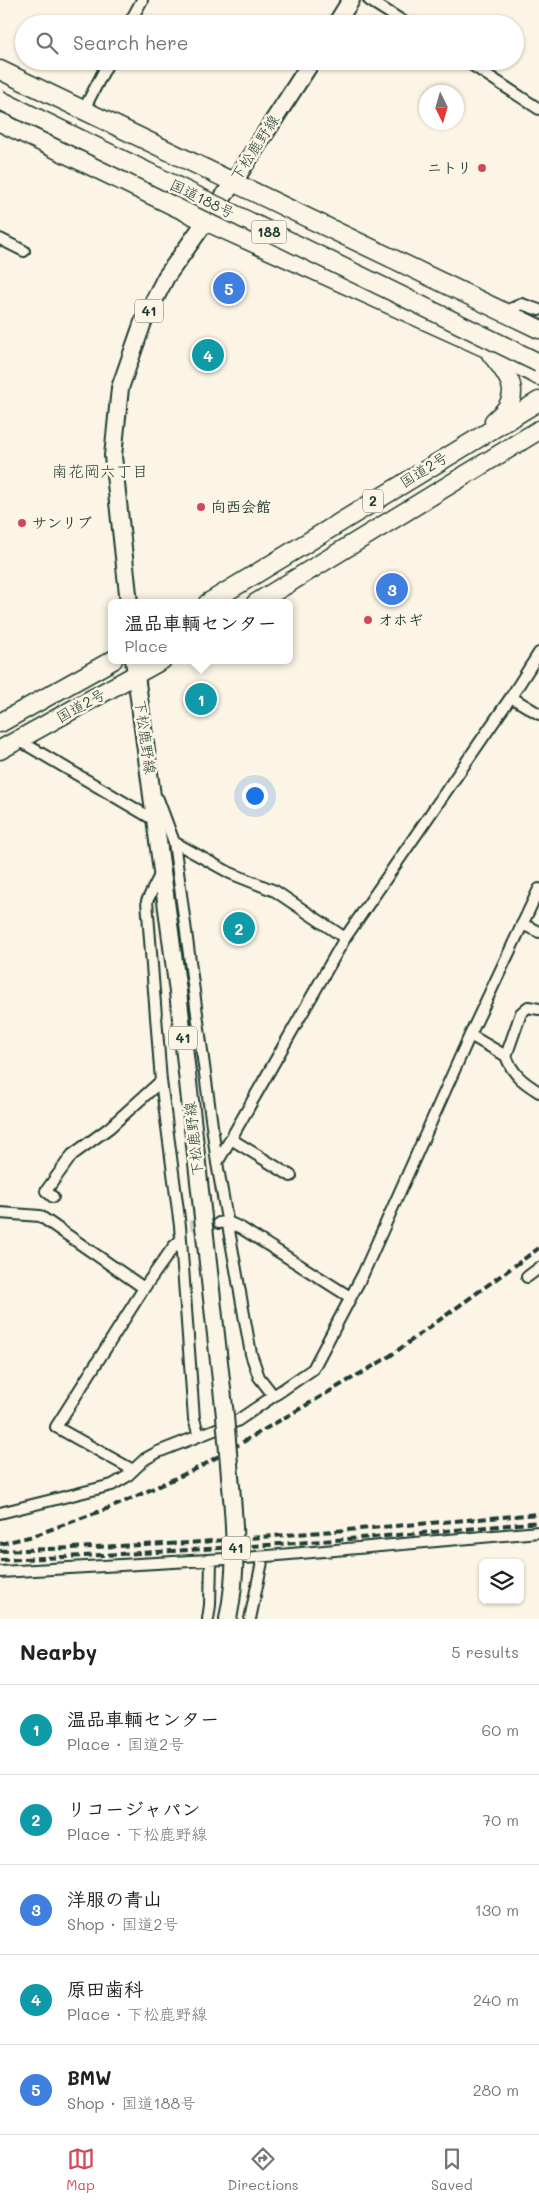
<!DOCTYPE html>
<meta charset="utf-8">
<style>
body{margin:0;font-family:Mali,"Klee One",sans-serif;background:#f6f6f6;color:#222}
.controls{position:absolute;right:15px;bottom:15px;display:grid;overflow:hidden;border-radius:8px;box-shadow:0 1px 4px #0004}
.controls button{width:45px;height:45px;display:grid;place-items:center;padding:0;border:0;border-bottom:1px solid #e0e0e0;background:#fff;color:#222;font:25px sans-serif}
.compass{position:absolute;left:419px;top:85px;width:45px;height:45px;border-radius:50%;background:#fff;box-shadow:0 1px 4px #0004;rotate:175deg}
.you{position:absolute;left:254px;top:795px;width:18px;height:18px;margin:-12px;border:4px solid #fff;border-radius:50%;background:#1a73e8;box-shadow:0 0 0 8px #1a73e833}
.badge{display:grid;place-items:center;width:32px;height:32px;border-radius:50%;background:#d1495b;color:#fff;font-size:16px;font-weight:700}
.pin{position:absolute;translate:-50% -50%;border:2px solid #fff;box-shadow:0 1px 5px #0006}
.popup{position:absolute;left:108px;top:599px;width:185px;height:65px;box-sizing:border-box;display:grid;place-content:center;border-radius:8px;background:#fff;filter:drop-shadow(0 1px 4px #0005);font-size:16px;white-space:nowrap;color:#767676}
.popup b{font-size:19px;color:#222}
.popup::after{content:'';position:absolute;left:50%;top:100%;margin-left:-10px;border:10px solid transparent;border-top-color:#fff}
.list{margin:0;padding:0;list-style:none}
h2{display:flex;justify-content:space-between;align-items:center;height:65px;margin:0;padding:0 20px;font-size:21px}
h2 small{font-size:16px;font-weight:400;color:#767676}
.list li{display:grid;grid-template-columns:32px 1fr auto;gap:15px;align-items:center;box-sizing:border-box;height:90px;padding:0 20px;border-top:1px solid #e0e0e0}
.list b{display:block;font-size:19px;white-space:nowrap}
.list p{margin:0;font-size:16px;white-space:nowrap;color:#767676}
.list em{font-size:16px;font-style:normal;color:#767676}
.icon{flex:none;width:28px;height:28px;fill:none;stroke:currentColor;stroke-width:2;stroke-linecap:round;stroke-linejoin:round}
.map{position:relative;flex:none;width:539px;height:1619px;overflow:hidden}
.search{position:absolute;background:#fff;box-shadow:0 1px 4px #0004;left:15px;right:15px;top:15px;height:55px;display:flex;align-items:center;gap:12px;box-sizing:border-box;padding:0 18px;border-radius:28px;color:#767676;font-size:19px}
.sheet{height:515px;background:#fff}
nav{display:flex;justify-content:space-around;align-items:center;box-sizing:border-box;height:70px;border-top:1px solid #e0e0e0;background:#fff;font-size:14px;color:#767676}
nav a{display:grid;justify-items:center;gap:2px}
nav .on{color:#d1495b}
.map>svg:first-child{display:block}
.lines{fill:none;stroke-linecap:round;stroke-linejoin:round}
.minor-tunnel{stroke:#d0d0c2;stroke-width:10;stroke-dasharray:10 5;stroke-linecap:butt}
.minor-casing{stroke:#1f3d34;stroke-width:14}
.primary-casing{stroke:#1f3d34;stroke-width:20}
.trunk-casing{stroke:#1f3d34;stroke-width:21}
.minor{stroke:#fcf5e5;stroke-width:10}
.primary{stroke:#fcf5e5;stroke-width:16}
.trunk{stroke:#fcf5e5;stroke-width:18}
.rail{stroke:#1f3d34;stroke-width:4;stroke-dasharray:8 4;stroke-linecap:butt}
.primary-bridge-casing{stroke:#1f3d34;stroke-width:20;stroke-linecap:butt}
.trunk-bridge-casing{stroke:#1f3d34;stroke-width:21;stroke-linecap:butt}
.primary-bridge{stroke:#fcf5e5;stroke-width:16}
.trunk-bridge{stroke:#fcf5e5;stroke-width:18}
.poi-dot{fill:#d1495b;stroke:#fcf5e5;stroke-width:2}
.labels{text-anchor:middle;stroke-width:5;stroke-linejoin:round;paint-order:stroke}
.shield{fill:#fcf5e5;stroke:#617469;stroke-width:1}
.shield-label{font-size:14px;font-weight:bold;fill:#1f3d34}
.street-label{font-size:15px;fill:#1f3d34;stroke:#fcf5e5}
.poi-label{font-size:15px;font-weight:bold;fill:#1f3d34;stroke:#fcf5e5;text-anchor:start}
.neighbourhood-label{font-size:16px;fill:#1f3d34;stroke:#fcf5e5}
</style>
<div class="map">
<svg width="539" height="1619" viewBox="0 0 539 1619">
<rect width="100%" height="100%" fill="#fcf5e5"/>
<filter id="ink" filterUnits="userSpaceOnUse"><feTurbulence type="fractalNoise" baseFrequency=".02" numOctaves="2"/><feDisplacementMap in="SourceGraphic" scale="10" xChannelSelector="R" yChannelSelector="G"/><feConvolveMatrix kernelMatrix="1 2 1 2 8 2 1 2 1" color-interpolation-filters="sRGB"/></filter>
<g filter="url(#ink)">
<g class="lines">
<path class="minor-tunnel" d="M190 1225 219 1223"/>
<g class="minor-casing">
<path id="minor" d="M369 0 407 24
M129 24 142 0
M466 61 539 109
M83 111 109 61
M0 239 24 251
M504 312 522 304 539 310
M511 697 539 714
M20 741 156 821
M158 799 174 842 217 1163 251 1354 259 1377 273 1395
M174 842 230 873 275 891 345 938
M161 873 147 901 161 1081 180 1226 194 1419 199 1436
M522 924 539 932
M539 1009 528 1007 521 1013 506 1056C513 1075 523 1082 539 1092
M470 1035 506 1056
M231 1139 291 1176
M217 1163 345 938 511 697 539 653
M53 1197 46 1191 72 1155 109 1128 161 1081
M0 1213 40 1216 144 1288
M219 1223 228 1222 241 1228 350 1297
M527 1277 539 1268
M133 1470 56 1427 144 1288 174 1246 181 1240
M0 1513 112 1485 126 1477 145 1459 158 1452 237 1421 313 1369 363 1274 470 1035 539 889
M246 1558 539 1532
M0 1572 225 1559
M208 1619 210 1605 211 1561
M250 1619 263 1557"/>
</g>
<g class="primary-casing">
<path id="primary" d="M336 24 351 0
M129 603 113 456 120 388 143 322 166 277 233 183 312 61
M134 660 178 992 225 1416
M228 1619C238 1571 235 1525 230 1476"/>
</g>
<g class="trunk-casing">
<path id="trunk" d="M0 70 539 329
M0 122 205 221 484 347 539 376
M491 354C512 379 524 397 494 421
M208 603 539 401
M256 603 539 430
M0 723 113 660
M0 750 162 660"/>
</g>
<use href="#minor" class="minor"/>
<use href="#primary" class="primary"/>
<use href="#trunk" class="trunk"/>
<path class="rail" d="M0 1544 33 1536 117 1505 200 1467 387 1358 539 1248
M0 1551 189 1543 539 1514
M0 1560C180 1552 360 1540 539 1522"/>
<g class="primary-bridge-casing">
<path id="primary-bridge" d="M225 1416 230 1476"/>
</g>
<g class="trunk-bridge-casing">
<path id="trunk-bridge" d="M0 100 539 363"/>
</g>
<use href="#primary-bridge" class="primary-bridge"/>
<use href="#trunk-bridge" class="trunk-bridge"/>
</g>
</g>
<g class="poi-dot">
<circle cx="482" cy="168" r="5"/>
<circle cx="201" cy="507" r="5"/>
<circle cx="22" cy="523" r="5"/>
<circle cx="368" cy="620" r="5"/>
</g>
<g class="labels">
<g class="shield">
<rect x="251.5" y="220.5" width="35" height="23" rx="4"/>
<rect x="135" y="299.5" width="28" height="23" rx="4"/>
<rect x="363" y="489.5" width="20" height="23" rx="4"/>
<rect x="169" y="1026.5" width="28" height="23" rx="4"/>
<rect x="222" y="1536.5" width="28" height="23" rx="4"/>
</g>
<g class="shield-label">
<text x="269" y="237">188</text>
<text x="149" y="316">41</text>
<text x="373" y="506">2</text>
<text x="183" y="1043">41</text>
<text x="236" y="1553">41</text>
</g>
<g class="street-label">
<text transform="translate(255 148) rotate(-57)" y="5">下松鹿野線</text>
<text transform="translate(202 199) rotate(26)" y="5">国道188号</text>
<text transform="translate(424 470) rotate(-32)" y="5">国道2号</text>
<text transform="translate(81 706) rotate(-29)" y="5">国道2号</text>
<text transform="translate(145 737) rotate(82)" y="5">下松鹿野線</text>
<text transform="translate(194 1139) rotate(-96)" y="5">下松鹿野線</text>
</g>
<g class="poi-label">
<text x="472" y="173" text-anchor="end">ニトリ</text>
<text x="211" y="512">向西会館</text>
<text x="32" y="528">サンリブ</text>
<text x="378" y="625">オホギ</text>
</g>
<g class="neighbourhood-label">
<text x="100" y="477">南花岡六丁目</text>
</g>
</g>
</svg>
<div class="controls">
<button><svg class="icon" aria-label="layers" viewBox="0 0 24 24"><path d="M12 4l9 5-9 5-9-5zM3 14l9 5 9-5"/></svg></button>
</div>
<svg class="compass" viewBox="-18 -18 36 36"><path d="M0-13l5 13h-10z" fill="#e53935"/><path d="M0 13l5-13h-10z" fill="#767676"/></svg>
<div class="you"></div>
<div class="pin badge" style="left:201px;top:699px;background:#0f9aa8">1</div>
<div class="popup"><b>温品車輌センター</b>Place</div>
<div class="pin badge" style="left:239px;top:928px;background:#0f9aa8">2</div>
<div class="pin badge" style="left:392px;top:589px;background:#3f7fe0">3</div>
<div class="pin badge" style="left:208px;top:355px;background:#0f9aa8">4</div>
<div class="pin badge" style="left:229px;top:288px;background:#3f7fe0">5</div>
<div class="search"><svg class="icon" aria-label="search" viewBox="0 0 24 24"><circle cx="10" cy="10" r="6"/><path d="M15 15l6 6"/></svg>Search here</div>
</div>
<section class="sheet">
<h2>Nearby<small>5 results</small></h2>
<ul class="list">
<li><span class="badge" style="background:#0f9aa8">1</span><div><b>温品車輌センター</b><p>Place · 国道2号</p></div><em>60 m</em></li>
<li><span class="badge" style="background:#0f9aa8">2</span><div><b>リコージャパン</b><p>Place · 下松鹿野線</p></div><em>70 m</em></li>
<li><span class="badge" style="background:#3f7fe0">3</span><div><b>洋服の青山</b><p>Shop · 国道2号</p></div><em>130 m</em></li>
<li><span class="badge" style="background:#0f9aa8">4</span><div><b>原田歯科</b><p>Place · 下松鹿野線</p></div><em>240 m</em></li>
<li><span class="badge" style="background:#3f7fe0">5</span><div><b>BMW</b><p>Shop · 国道188号</p></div><em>280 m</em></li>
</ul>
</section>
<nav>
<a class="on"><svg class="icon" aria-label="map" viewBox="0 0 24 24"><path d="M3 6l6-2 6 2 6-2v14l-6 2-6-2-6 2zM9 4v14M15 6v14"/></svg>Map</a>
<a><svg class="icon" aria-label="directions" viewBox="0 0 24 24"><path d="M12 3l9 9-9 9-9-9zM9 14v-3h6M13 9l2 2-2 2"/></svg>Directions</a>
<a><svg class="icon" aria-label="saved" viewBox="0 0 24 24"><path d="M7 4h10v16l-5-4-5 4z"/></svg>Saved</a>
</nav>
